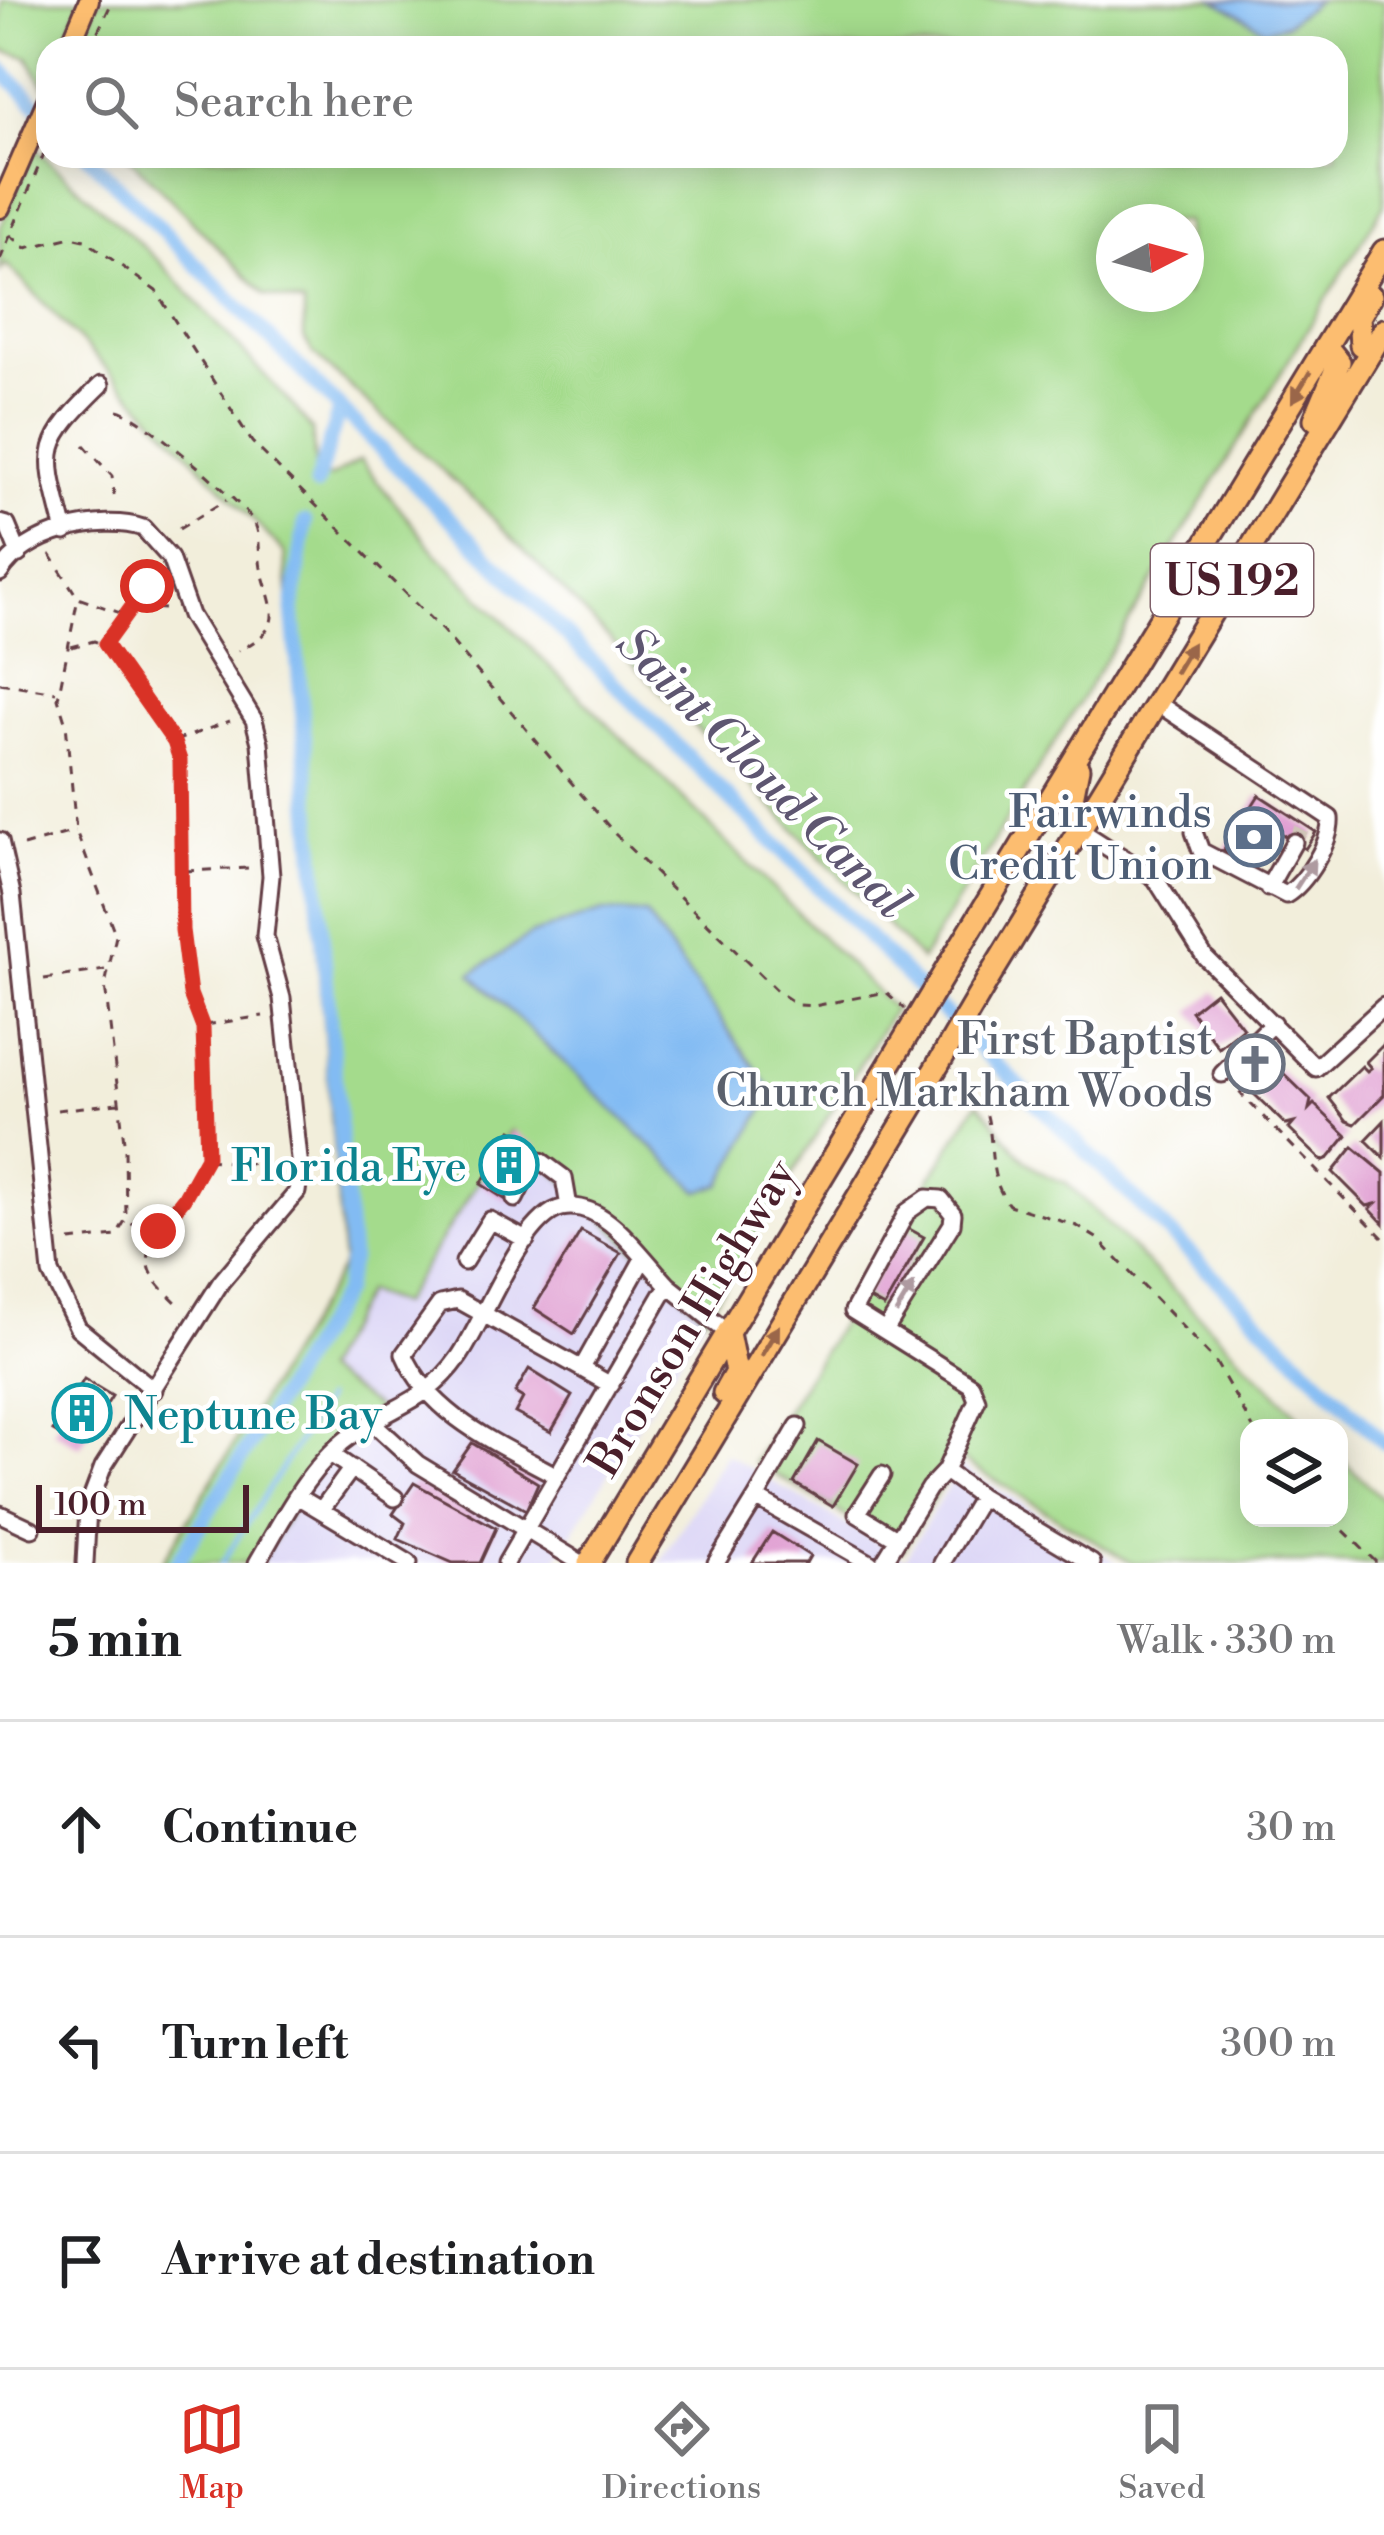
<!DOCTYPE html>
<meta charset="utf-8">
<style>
body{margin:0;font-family:"Libre Bodoni",serif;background:#f2f2f2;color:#202124}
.controls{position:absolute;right:36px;bottom:36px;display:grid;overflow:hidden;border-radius:24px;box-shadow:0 6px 30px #0003}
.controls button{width:108px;height:108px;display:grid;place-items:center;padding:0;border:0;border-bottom:3px solid #e0e0e0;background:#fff;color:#202124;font:60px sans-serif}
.compass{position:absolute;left:1096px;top:204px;width:108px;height:108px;border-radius:50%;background:#fff;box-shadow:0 6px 30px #0003;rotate:84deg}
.scale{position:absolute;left:36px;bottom:30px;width:213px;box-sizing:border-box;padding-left:12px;border:6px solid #4a1f2b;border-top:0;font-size:33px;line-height:42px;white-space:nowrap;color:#4a1f2b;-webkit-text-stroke:9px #fff;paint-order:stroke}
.stop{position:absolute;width:36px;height:36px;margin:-27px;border:9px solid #d93025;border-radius:50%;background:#fff}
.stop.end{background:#d93025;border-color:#fff;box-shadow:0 3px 12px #0008}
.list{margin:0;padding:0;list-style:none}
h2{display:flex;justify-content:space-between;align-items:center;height:156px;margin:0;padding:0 48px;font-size:51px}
h2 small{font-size:39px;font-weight:400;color:#757577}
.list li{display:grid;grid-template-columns:78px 1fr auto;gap:36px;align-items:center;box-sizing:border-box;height:216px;padding:0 48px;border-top:3px solid #e0e0e0}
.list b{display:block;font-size:45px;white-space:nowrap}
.list em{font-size:39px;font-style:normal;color:#757577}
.icon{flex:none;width:66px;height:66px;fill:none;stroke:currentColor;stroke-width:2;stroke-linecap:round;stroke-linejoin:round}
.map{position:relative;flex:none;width:1384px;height:1563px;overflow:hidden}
.search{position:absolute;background:#fff;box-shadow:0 6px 30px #0003;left:36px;right:36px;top:36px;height:132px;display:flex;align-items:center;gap:30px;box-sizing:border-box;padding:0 42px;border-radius:36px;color:#757577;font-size:45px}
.sheet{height:804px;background:#fff}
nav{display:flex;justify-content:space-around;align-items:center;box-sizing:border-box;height:168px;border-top:3px solid #e0e0e0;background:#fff;font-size:33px;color:#757577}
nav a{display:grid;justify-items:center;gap:6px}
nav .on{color:#d93025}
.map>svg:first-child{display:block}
.built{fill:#dcd6f6}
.green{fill:#a4db8c;stroke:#777d5c;stroke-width:3;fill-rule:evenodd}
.water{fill:#82bbf3;stroke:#666d8f;stroke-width:3}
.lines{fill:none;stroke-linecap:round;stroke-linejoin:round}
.stream{stroke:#82bbf3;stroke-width:4.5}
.canal{stroke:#82bbf3;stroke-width:15}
.building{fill:#e09fd2}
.minor-tunnel{stroke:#d0c5b8;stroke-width:15;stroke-dasharray:15 8;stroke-linecap:butt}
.minor-casing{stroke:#633e45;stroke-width:21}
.major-casing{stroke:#633e45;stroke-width:24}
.highway-casing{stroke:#633e45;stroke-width:27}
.path{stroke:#633e45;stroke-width:3;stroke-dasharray:9 9;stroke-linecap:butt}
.minor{stroke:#fff;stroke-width:15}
.major{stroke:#fcbd6f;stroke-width:18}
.highway{stroke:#fcbd6f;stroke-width:21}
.highway-bridge-casing{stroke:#633e45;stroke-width:27;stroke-linecap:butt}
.highway-bridge{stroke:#fcbd6f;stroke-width:21}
.oneway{fill:#9a664a}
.oneway2{fill:#ae9aa0}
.route{stroke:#d93025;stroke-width:15}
.labels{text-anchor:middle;stroke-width:9;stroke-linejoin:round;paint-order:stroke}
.shield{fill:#fff;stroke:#80626b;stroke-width:3}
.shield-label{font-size:42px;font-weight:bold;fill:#4a1f2b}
.service-label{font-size:45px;fill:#4e5e75;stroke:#fff;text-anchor:end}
.worship-label{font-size:45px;fill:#5b616d;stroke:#fff;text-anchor:end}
.culture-label{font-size:45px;fill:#0d838f;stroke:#fff;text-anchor:end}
.street-label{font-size:45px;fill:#4a1f2b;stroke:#fff}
.water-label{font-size:48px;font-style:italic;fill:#5e5671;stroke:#fff}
</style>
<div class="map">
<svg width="1384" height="1563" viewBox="0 0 1384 1563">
<rect width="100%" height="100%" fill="#fff"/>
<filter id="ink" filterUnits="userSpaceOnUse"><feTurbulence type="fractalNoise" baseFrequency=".00833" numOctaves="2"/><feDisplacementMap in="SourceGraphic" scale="24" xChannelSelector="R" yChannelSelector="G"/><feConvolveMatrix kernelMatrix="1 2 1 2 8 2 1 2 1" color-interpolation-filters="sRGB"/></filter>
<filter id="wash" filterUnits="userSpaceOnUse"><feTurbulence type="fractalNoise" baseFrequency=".004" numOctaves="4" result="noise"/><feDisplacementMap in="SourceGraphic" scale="48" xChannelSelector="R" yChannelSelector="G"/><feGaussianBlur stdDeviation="2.7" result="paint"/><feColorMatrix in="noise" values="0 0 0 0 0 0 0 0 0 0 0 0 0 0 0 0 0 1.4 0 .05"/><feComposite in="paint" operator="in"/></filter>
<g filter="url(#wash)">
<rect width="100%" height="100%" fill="#f2eedb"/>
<path class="built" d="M511 1129 705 1317 554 1563H260L325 1453 389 1415 322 1371 366 1292 401 1304Z
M726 1454 905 1559 960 1466 1118 1563H660Z"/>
<path class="green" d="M2 0H81L60 48H48L44 86 28 57 0 50Z
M98 0H1215L1265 30 1286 24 1318 0H1384V205L921 960 478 503 313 353 304 338V304L265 295 128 156H1336V48H78ZM1114 222H1186V294H1114Z
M35 148 159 261 295 408 312 430 316 477H331L360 460 436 553 894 1009 705 1317 511 1130 400 1304 365 1292 322 1371 390 1416 325 1453 260 1563H162L343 1264 285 553 6 264 0 271V228Z
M978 1102C1008 1135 1021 1171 1067 1183L1311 1428H1249V1518H1339V1456L1384 1501V1563H1131L962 1460 955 1462 903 1550 754 1462Z"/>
<path class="water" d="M1215 0H1318L1286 24 1265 30Z
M603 912 645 914 773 1092 721 1185 699 1191 471 974 532 934Z"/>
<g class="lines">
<path class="stream" d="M222 1563 325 1399"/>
<path class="canal" d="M0 68 48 116
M88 156 912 981 1384 1443
M316 485 340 407
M177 1563 343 1292 351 1258 293 609 305 522"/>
</g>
<g id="blocks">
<path class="building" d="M1259 795 1316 832 1305 849 1279 832 1255 869 1224 850Z
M1215 992 1243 1028 1219 1048 1191 1011Z
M1384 1044V1095L1355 1124 1347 1121 1329 1098 1362 1066 1367 1071 1371 1068 1366 1062Z
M1278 1068 1311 1100 1309 1109 1314 1104 1347 1136 1329 1158 1322 1161 1289 1129 1294 1123 1286 1125 1253 1093Z
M1384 1121V1158L1366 1140Z
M512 1130 537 1146 506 1200 481 1184Z
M1353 1147 1384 1173V1224L1370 1209 1375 1204 1367 1206 1333 1172Z
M904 1226 924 1237 884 1307 864 1296Z
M581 1231 621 1253 574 1334 534 1308Z
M529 1369 572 1396 551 1432 515 1413 523 1398 515 1393Z
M84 1379 112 1396 80 1447 53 1431Z
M818 1441 858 1464 833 1506 794 1483Z
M472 1443 538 1483 526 1510 453 1470Z
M414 1483 496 1528 480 1563H453L398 1539 405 1523 393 1514Z
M772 1532 810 1556 806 1563H752Z"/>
</g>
</g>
<g filter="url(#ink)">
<use href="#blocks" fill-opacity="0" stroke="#633e45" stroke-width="3"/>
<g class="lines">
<path class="minor-tunnel" d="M1294 842 1304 824"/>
<g class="minor-casing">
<path id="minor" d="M0 523 7 525 19 554
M65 532C44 450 38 446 101 385
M0 573C24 532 101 514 143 528L170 558 190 615 254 720 260 743 271 876 265 936 282 998 300 1169 297 1192 221 1282 103 1467 88 1507 85 1563
M1157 703 1330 818C1332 841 1306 883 1286 895L1201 851 1194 832
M1080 830 1155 878 1205 957 1316 1068 1384 1006
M0 841 12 894 51 1273 78 1328 154 1390
M1268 888 1294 842
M1222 1074 1273 1023
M515 1199 532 1165 541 1161 564 1178 569 1207
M464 1262 490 1220 526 1240
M885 1331 952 1224 953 1214 941 1199 927 1198 907 1212 853 1311 971 1385 977 1400 945 1471 981 1497
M582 1368 643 1259
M373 1423 418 1464 581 1563
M332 1455 395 1498
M882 1475 857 1514 898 1539
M557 1476C501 1445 431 1417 404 1354L440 1304 458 1300 611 1385
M297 1496 409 1563
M756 1498 798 1426
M322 1509 352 1468
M0 1514 32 1529
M257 1563C284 1517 310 1463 356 1432 397 1404 428 1401 459 1357 483 1324 522 1216 562 1208 605 1199 641 1257 668 1285
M506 1563 668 1285 728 1333
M716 1563 756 1498 870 1563
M883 1563 929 1488 945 1471
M942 1563 981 1497 1092 1563"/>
</g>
<g class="major-casing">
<path id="major" d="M69 48 89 0
M0 208 48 98"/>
</g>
<g class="highway-casing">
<path id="highway" d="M1371 352 1361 345 1359 317 1371 296
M1315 419 1339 362 1326 346
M1078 768 1071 803 1080 830
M957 952 1384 251
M987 981 1384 330
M724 1393 736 1372 728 1333
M589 1563 909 1032
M637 1563 939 1063"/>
</g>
<path class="path" d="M90 48 113 0
M10 235 26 248 72 237 85 240 156 291 252 442 443 631 615 834 778 992 798 1005 814 1006 886 992 905 1009
M0 260 48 144
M118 410C139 413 242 502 254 522 261 534 258 553 261 568 272 612 287 626 238 651
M84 445 112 476 114 495
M179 529 226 500
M50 554 78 598 126 615
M139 607 164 609
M106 642 155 578
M71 647 94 641 108 646 179 752 182 930 190 995 203 1028 207 1158 185 1199 158 1231 145 1232 126 1219
M0 683 56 692
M175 741 230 721
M23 846 75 831
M185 871 249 868
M44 979 105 970
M206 1025 263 1016
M1280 1052 1240 1093 1384 1239
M956 1072C964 1082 977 1090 982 1101 998 1137 983 1171 1009 1205L1077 1226 1098 1239 1215 1361 1253 1428
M57 1110 118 1103
M207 1160 277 1166
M157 1232C138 1267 153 1280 179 1305
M70 1241 116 1236 126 1219 125 1150 105 985 116 936 76 831 66 724 58 698 78 598
M1331 1518 1377 1563"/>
<use href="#minor" class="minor"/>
<use href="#major" class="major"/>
<use href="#highway" class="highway"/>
<g class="highway-bridge-casing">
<path id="highway-bridge" d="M909 1032 957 952
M939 1063 987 981"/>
</g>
<use href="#highway-bridge" class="highway-bridge"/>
</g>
<defs><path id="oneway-solid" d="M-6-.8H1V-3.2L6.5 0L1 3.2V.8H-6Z" transform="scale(3)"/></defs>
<g class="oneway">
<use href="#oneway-solid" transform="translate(1301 387) rotate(121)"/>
<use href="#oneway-solid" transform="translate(1184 658) rotate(-59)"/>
<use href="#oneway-solid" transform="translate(770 1341) rotate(-59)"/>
</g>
<g class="oneway2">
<use href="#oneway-solid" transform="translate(1305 874) rotate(-57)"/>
<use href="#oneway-solid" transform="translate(905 1298) rotate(-59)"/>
</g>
</g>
<g class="lines" filter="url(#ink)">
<path class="route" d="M147 586 105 644 174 742 180 760 182 930 190 994 203 1028 207 1157 184 1198 158 1231"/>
</g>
<defs>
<g id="bank-ring" transform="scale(3)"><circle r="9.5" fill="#fff" stroke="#5c6f8a" stroke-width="1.5"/><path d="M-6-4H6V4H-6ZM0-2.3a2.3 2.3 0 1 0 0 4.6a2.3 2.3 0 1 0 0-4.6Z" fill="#5c6f8a"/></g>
<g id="church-ring" transform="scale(3)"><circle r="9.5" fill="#fff" stroke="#6b7280" stroke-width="1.5"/><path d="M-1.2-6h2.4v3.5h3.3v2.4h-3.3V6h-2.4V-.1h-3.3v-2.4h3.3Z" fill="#6b7280"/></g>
<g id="building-ring" transform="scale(3)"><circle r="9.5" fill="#fff" stroke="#0f9aa8" stroke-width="1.5"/><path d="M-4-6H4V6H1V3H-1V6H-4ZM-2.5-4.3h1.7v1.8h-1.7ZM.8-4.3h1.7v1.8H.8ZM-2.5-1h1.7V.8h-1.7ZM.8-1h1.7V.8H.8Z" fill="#0f9aa8"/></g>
</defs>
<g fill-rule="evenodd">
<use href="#bank-ring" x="1254" y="837"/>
<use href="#church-ring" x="1255" y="1064"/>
<use href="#building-ring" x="509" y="1165"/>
<use href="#building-ring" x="82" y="1413"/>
</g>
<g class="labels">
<rect class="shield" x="1151" y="544" width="162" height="72" rx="9"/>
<g class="shield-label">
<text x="1232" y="595">US 192</text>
</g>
<g class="service-label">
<text x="1212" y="827">Fairwinds<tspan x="1212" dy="52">Credit Union</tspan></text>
</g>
<g class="worship-label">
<text x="1213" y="1054">First Baptist<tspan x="1213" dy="52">Church Markham Woods</tspan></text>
</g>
<g class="culture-label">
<text x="467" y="1181">Florida Eye</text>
<text x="124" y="1429" text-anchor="start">Neptune Bay</text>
</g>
<g class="street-label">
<text transform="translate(691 1317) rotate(-59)" y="16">Bronson Highway</text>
</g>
<g class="water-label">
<text transform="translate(764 772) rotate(45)" y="17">Saint Cloud Canal</text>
</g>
</g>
</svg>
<div class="controls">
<button><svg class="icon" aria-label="layers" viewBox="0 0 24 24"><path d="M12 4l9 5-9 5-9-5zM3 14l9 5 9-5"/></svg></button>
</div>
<svg class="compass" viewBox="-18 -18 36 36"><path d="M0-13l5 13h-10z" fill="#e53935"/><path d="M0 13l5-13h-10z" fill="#757577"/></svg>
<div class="scale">100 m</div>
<div class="stop" style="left:147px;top:586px"></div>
<div class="stop end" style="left:158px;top:1231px"></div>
<div class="search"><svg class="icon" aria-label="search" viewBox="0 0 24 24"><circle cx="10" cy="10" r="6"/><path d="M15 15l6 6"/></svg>Search here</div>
</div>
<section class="sheet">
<h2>5 min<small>Walk · 330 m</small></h2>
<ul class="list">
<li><svg class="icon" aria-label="ahead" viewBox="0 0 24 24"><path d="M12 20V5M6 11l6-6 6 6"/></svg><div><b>Continue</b></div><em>30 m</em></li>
<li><svg class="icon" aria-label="left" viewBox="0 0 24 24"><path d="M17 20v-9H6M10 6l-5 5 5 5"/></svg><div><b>Turn left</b></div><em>300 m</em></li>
<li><svg class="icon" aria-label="arrive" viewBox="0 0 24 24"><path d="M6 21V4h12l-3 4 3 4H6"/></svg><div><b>Arrive at destination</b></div></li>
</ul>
</section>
<nav>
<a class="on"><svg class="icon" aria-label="map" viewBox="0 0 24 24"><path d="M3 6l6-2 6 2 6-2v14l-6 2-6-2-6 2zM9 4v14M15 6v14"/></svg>Map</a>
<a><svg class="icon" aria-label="directions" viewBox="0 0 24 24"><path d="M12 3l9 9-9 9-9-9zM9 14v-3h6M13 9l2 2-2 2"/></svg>Directions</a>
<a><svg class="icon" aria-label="saved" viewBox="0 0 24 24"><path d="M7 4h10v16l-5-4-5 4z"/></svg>Saved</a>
</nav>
